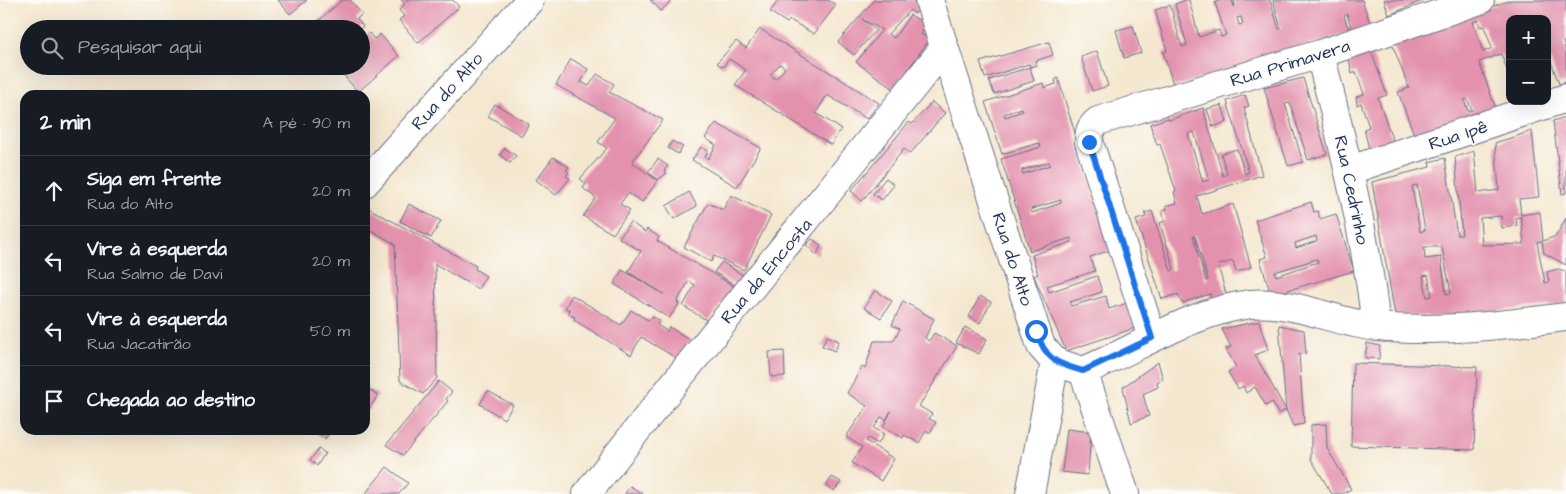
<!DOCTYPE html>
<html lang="pt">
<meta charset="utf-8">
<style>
body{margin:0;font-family:"Architects Daughter",sans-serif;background:#20242c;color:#f1f3f6}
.controls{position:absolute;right:15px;top:15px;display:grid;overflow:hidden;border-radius:10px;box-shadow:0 5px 20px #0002}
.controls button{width:45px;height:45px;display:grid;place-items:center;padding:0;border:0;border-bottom:1px solid #363941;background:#171b24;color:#f1f3f6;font:25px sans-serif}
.stop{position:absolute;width:15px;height:15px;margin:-11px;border:4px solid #1a73e8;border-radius:50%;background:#fff}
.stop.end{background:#1a73e8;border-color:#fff;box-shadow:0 1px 5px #0008}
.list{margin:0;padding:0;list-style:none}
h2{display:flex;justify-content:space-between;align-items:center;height:65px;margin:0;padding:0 20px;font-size:21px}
h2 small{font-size:16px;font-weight:400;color:#9ea1a6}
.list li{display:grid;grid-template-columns:32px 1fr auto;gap:15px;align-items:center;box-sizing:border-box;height:70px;padding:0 20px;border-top:1px solid #363941}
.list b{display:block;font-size:19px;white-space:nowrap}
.list p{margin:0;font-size:16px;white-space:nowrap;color:#9ea1a6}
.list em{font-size:16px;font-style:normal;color:#9ea1a6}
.icon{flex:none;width:28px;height:28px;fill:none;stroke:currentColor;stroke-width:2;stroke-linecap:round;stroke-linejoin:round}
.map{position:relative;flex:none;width:1566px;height:494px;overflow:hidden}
.search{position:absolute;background:#171b24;box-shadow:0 5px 20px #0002;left:20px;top:20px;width:350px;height:55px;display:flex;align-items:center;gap:12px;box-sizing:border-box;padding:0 18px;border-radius:28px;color:#9ea1a6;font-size:19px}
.panel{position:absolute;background:#171b24;box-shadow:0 5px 20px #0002;left:20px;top:90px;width:350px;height:345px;border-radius:15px}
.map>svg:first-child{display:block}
.building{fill:#e391ad;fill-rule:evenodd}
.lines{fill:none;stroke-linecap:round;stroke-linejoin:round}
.minor-casing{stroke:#676f86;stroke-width:30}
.minor{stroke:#fff;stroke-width:28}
.route{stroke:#1a73e8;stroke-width:6}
.labels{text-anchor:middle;stroke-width:4;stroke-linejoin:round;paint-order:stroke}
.street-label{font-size:18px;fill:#1b2f5e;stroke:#fdfcf7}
</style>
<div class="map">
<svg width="1566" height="494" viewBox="0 0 1566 494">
<rect width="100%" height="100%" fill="#fdfcf7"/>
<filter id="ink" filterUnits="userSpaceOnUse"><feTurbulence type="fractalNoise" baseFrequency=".02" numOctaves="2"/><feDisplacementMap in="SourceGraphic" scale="10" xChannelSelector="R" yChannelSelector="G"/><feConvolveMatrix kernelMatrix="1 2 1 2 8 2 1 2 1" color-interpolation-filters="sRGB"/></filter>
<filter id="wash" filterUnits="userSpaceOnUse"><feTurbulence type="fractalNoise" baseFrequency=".0096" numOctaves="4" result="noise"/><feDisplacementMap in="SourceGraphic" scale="20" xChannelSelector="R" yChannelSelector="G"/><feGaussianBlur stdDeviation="1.12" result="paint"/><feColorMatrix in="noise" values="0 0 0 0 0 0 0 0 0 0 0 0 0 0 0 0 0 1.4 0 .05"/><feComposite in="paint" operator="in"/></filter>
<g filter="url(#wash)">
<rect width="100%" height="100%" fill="#f4e7cf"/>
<g id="blocks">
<path class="building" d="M278 0H307L290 14Z
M342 0H350L362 14 357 19 363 26 360 29H309Z
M401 0H453L459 7 418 43 399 20 404 16 399 10 405 4Z
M650 0H672L661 11Z
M779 0H828L836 5 814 34 790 20 787 23 770 12Z
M874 0H913L920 8 915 14 910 10 888 34 894 38 910 15 926 24 921 34 930 39 894 89 856 62 882 30 862 19 876 30 854 55 838 42Z
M1186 0H1189L1199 37 1219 30 1221 37 1226 35 1215 3 1220 0H1232L1234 7 1235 6 1234 0H1270L1279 29H1281L1273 0H1362L1371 26 1174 87 1163 52 1167 51 1155 10 1170 5 1182 47 1187 45 1175 4ZM1347 14 1351 27 1348 28 1344 16ZM1241 17 1243 24 1239 25 1237 18Z
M1384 0H1424L1389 15Z
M1511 0H1566V41L1563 42 1566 52V82L1559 84 1547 50V19H1510V78L1501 54 1479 62 1496 109 1415 137 1398 92 1409 88 1391 41ZM1478 20 1480 27 1484 26 1492 48 1483 52 1473 22ZM1467 99 1472 110 1468 111 1464 100Z
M1133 26 1141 53 1124 58 1116 30Z
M760 29 797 52 879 103 867 119 827 95 816 113 841 129 831 145 735 85 746 70 729 59 723 67 717 63 736 41 746 48ZM780 64 785 68 776 79 770 75Z
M369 33 374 39 380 34 399 56 358 92 340 71 346 66H361V36L363 38Z
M1049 42 1053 55 1035 61 1037 65 1030 67 1029 64 985 78 980 62Z
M1097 51 1108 86 1092 91 1081 57Z
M1371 51 1387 95 1378 98 1394 144 1370 153 1364 129 1369 127 1361 103 1357 105 1356 97 1364 94 1356 72 1352 74 1349 59Z
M571 59 588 69 581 82 589 86 597 74 614 84 609 92 663 120 632 162 658 181 642 202 628 193 620 204 630 210 613 234 583 216 596 198 583 188 586 184 580 179 607 148 598 142 615 118 556 85Z
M1030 67 1034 81 994 94 989 80Z
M1058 78 1111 250 1090 257 1095 271 1047 286 1049 292 1097 276 1102 292 1070 302 1071 306 1106 296 1109 309 1127 303 1135 328 1066 351 1034 276 1038 274 1032 255 1072 242 1071 238 1030 251 1001 159 1041 147 1039 143 1002 154 985 102 1043 83 1044 88 1056 84 1055 80ZM1022 108 1023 111 1005 117 1004 114ZM1049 162 1050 165 1023 174 1022 170ZM1061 200V203L1032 213 1031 209Z
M1303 78 1327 154 1308 160 1290 103 1285 104 1303 162 1288 166 1264 88Z
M1245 95 1249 106 1244 108 1262 175 1197 196 1202 214 1233 204 1251 267 1236 272 1233 261 1218 265 1226 294 1211 298 1210 294 1182 303 1178 294 1162 299 1136 220 1146 217 1145 213 1152 211 1171 271 1174 269 1160 223 1165 221 1162 211 1167 209 1166 206 1177 203 1174 192 1176 191 1160 144 1157 145 1150 124 1168 118 1169 120 1203 108 1223 176 1227 174 1221 154 1237 149 1245 174 1249 172 1227 101ZM1194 132 1209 180 1203 182 1188 134ZM1193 236H1195L1208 280 1206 281Z
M932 102 945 113 910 154 904 149 862 201 851 191 909 122 912 124Z
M495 104 529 124 522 136 488 116Z
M1222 105 1227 122 1213 127 1207 109Z
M1566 117V193L1562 194 1553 121Z
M716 123 761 148 737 187 692 160 701 147 708 151 705 157 708 159 716 145 705 138Z
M1532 131 1539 197 1519 199 1521 215 1540 212 1543 241 1556 236 1566 218V265L1544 253 1542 241 1537 242 1545 283 1549 282 1547 272 1558 269 1566 271V304L1436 317 1395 315 1372 182 1430 167 1429 162 1445 158 1457 235H1462L1455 157 1474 151 1478 193 1499 190 1495 143ZM1417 185 1425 230 1420 232 1412 186ZM1501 216 1502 228 1517 226 1516 218 1521 217 1524 244 1482 245 1480 218ZM1424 247H1442L1451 293 1446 294 1441 257 1425 259ZM1428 275 1432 296 1427 297 1423 276Z
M672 141 683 147 678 154 668 148Z
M505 148 516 156 510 163 500 155Z
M553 157 569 167 566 170 569 172 566 176 570 178 556 195 536 180Z
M658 159 668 166 664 171 667 173 658 180 648 172Z
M886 178 894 185 882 200 873 194Z
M689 192 697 206 674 219 666 206Z
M731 195 771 215 744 270 714 256 711 262 684 247 708 203 723 210Z
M1311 202 1314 212 1318 211 1320 219 1336 214 1354 271 1271 295 1260 259 1267 257 1255 220ZM1316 236 1317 241 1296 248 1295 243ZM1317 259 1318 262 1276 276 1275 272Z
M409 204 441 221 431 238 400 221Z
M368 208 476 266 475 269 486 276 478 289 435 264 437 378 423 394 400 381 395 244 367 228 365 225V211Z
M630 222 645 232 647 229 659 237 657 241 732 285 734 288 708 321 683 306 695 285 689 281 677 302 679 304 669 318 614 284 622 270 664 294 628 272 641 251 619 238Z
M812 239 821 245 817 255 806 245Z
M722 262 744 276 736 286 714 272Z
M875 290 892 301 881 318 864 308Z
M572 295 621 325 631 310 648 320 653 317 660 321 657 325 667 331 669 327 691 340 678 359 641 337 631 355 574 320 575 317 568 314 570 310 565 308Z
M980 296 991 302 980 323 969 317Z
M903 301 934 319 925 338 929 341 934 333 957 346 919 406 932 414 929 419 936 422 930 433 926 431 919 443 904 435 903 438 883 427 891 411 886 420 881 417 874 428 884 434 878 444 868 438 866 441 894 459 881 481 852 463 862 447 846 437 867 406 847 393 862 367 865 369 874 341H893L900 329 892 325Z
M1259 321 1268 350 1255 355 1286 410 1278 414 1272 402 1266 406 1255 387 1246 393 1243 386 1238 389 1228 372 1236 367 1226 349 1231 347 1222 329Z
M1279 325 1304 330 1306 353 1299 354 1304 424 1293 426 1286 410Z
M965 327 987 339 979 354 956 343Z
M827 336 839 341 835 351 822 346Z
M1367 343 1380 346 1379 359 1365 358Z
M784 351 785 376 771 377 769 352Z
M1158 362 1163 379 1157 382 1158 387 1143 394 1149 416 1131 423 1123 387Z
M1353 363 1477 367 1474 450 1351 446Z
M439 381 452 392 446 399 448 401 403 455 386 445Z
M365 387 378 395 365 416Z
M488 391 513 405 504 419 480 404Z
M1326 424 1327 448 1351 489 1342 494H1332L1311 459V425Z
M1067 429 1091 432 1088 475 1062 472Z
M316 430H331L325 439 315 432Z
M319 449 325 453 317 466 310 460Z
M387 467 408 483 399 494H365Z
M832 477 841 482 834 491 826 486Z
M630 486 643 494H625Z"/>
</g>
</g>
<g filter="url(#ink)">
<use href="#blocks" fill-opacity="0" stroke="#676f86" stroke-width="1"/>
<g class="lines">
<g class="minor-casing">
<path id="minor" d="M929 0 1041 346 1055 362 1083 371
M1320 54C1343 144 1366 235 1376 327
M1350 170 1566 98
M365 183 530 0
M1152 338 1089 142C1089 133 1090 127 1098 121L1320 54 1480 0
M1083 371C1138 349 1191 311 1251 304 1294 300 1336 323 1378 327 1441 333 1503 325 1566 317
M1083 371 1125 494
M587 494C704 343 826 197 944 48
M1030 494 1055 362"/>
</g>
<use href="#minor" class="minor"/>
</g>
</g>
<g class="lines" filter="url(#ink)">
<path class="route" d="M1036 331C1046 360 1055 363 1083 371L1152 338 1089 142"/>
</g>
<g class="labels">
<g class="street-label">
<text transform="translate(1290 63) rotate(-17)" y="6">Rua Primavera</text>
<text transform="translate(447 91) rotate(-48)" y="6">Rua do Alto</text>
<text transform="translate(1458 135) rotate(-18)" y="6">Rua Ipê</text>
<text transform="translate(1352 190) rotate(78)" y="6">Rua Cedrinho</text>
<text transform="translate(1013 259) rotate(72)" y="6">Rua do Alto</text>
<text transform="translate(766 271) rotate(-50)" y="6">Rua da Encosta</text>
</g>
</g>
</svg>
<div class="controls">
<button>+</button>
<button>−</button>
</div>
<div class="stop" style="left:1036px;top:331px"></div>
<div class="stop end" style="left:1089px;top:142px"></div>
<div class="search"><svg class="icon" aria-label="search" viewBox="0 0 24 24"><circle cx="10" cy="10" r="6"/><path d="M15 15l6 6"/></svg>Pesquisar aqui</div>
<section class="panel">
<h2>2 min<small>A pé · 90 m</small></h2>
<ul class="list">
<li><svg class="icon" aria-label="ahead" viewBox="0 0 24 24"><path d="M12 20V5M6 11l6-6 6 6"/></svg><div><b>Siga em frente</b><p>Rua do Alto</p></div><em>20 m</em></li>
<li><svg class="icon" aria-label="left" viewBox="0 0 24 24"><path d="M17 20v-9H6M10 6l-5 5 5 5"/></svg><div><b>Vire à esquerda</b><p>Rua Salmo de Davi</p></div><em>20 m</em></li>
<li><svg class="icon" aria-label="left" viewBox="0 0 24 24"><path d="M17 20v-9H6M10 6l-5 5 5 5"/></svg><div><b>Vire à esquerda</b><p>Rua Jacatirão</p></div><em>50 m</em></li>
<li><svg class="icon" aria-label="arrive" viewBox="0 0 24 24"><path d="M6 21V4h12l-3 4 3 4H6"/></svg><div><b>Chegada ao destino</b></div></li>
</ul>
</section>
</div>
